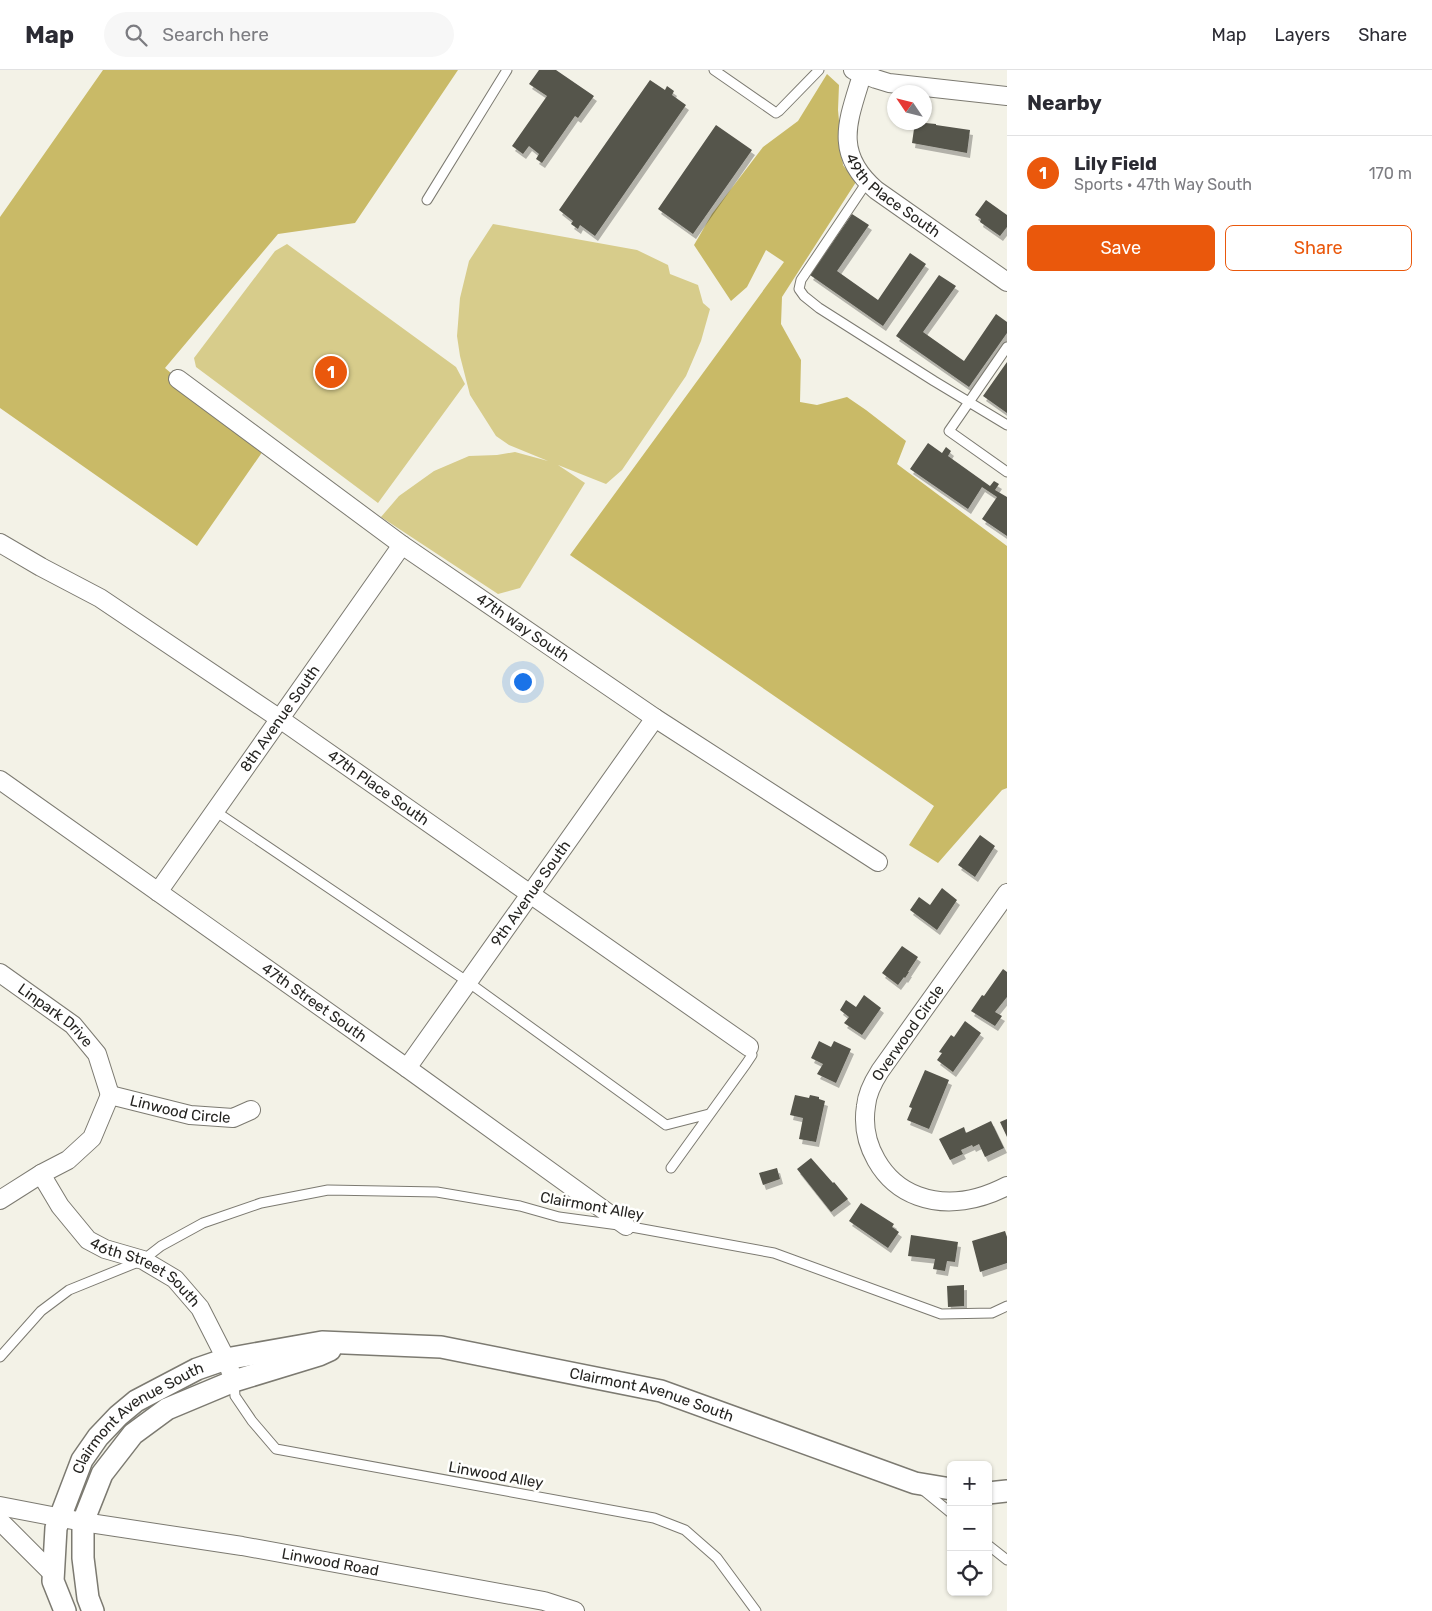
<!DOCTYPE html>
<meta charset="utf-8">
<style>
body{margin:0;font-family:Rubik,sans-serif;background:#f7f7f7;color:#2b2b33}
.controls{position:absolute;right:15px;bottom:15px;display:grid;overflow:hidden;border-radius:8px;box-shadow:0 1px 4px #0004}
.controls button{width:45px;height:45px;display:grid;place-items:center;padding:0;border:0;border-bottom:1px solid #e1e1e2;background:#fff;color:#2b2b33;font:25px sans-serif}
.compass{position:absolute;left:887px;top:15px;width:45px;height:45px;border-radius:50%;background:#fff;box-shadow:0 1px 4px #0004;rotate:305deg}
.you{position:absolute;left:522px;top:611px;width:18px;height:18px;margin:-12px;border:4px solid #fff;border-radius:50%;background:#1a73e8;box-shadow:0 0 0 8px #1a73e833}
.badge{display:grid;place-items:center;width:32px;height:32px;border-radius:50%;background:#ea580c;color:#fff;font-size:16px;font-weight:700}
.pin{position:absolute;translate:-50% -50%;border:2px solid #fff;box-shadow:0 1px 5px #0006}
.list{margin:0;padding:0;list-style:none}
h2{display:flex;justify-content:space-between;align-items:center;height:65px;margin:0;padding:0 20px;font-size:21px}
h2 small{font-size:16px;font-weight:400;color:#7c7c81}
.list li{display:grid;grid-template-columns:32px 1fr auto;gap:15px;align-items:center;box-sizing:border-box;height:75px;padding:0 20px;border-top:1px solid #e1e1e2}
.list b{display:block;font-size:19px;white-space:nowrap}
.list p{margin:0;font-size:16px;white-space:nowrap;color:#7c7c81}
.list em{font-size:16px;font-style:normal;color:#7c7c81}
.actions{display:flex;gap:10px;padding:15px 20px}
.actions a{flex:1;padding:11px 0;border:1px solid #ea580c;border-radius:8px;text-align:center;font-size:18px;color:#ea580c}
.actions .main{background:#ea580c;color:#fff}
.icon{flex:none;width:28px;height:28px;fill:none;stroke:currentColor;stroke-width:2;stroke-linecap:round;stroke-linejoin:round}
.map{position:relative;flex:none;width:1007px;height:1541px;overflow:hidden}
header{display:flex;align-items:center;gap:30px;box-sizing:border-box;height:70px;padding:0 25px;background:#fff;border-bottom:1px solid #e1e1e2}
header strong{font-size:24px}
nav{display:flex;gap:28px;margin-inline-start:auto;font-size:18px}
.search{width:350px;height:45px;background:#f7f7f7;display:flex;align-items:center;gap:12px;box-sizing:border-box;padding:0 18px;border-radius:28px;color:#7c7c81;font-size:19px}
main{display:flex}
aside{flex:1;background:#fff}
.map>svg:first-child{display:block}
.green{fill:#d7cc8b}
.forest{fill:#c9ba67}
.building{fill:#55544b;filter:url(#shadow)}
.lines{fill:none;stroke-linecap:round;stroke-linejoin:round}
.service-casing{stroke:#7c7a71;stroke-width:11}
.minor-casing{stroke:#7c7a71;stroke-width:20}
.tertiary-casing{stroke:#7c7a71;stroke-width:24}
.service{stroke:#fff;stroke-width:9}
.minor{stroke:#fff;stroke-width:18}
.tertiary{stroke:#fff;stroke-width:21}
.labels{text-anchor:middle;stroke-width:5;stroke-linejoin:round;paint-order:stroke}
.street-label{font-size:15px;fill:#262522;stroke:#fffffd}
</style>
<header>
<strong>Map</strong>
<div class="search"><svg class="icon" aria-label="search" viewBox="0 0 24 24"><circle cx="10" cy="10" r="6"/><path d="M15 15l6 6"/></svg>Search here</div>
<nav><a>Map</a><a>Layers</a><a>Share</a></nav>
</header>
<main>
<div class="map">
<svg width="1007" height="1541" viewBox="0 0 1007 1541">
<defs>
<filter id="shadow"><feDropShadow dx="3" dy="5" stdDeviation="0" flood-color="#0004"/></filter>
</defs>
<rect width="100%" height="100%" fill="#f3f2e7"/>
<path class="green" d="M493 154 637 180 668 195 670 204 698 215 703 233 710 239 701 271 686 306 622 400 606 414 558 395 585 413 520 518 498 524 381 447 399 426 434 401 469 386 497 385 515 382 548 391 509 375 496 366 470 325 460 286 457 266 460 228 469 191Z
M287 174 456 297 465 314 378 433 196 297 194 288 275 181Z"/>
<path class="forest" d="M103 0H458L355 153 278 164 165 298 263 381 197 476 0 338V147Z
M827 4 839 15 838 40 843 95 856 112 782 227 781 254 801 290 800 332 817 335 847 327 866 340 906 371 897 394 1007 476V718L1002 720 938 793 909 775 934 736 570 485 784 192 766 180 747 217 731 231 694 175 712 144 763 77 798 51Z"/>
<path class="building" d="M539 0H556L594 26 578 48 575 46 542 93 536 89 539 84 529 76 523 84 512 76 547 26 529 14Z
M650 10 665 20 667 16 674 21 672 25 686 35 595 166 580 155 578 159 571 154 573 151 559 140Z
M915 52 936 54V55L970 60 967 83 912 73Z
M716 55 752 80 693 164 658 139Z
M986 130 1007 145V157L1000 166 980 152 981 149 975 145Z
M852 144 869 155 837 201 878 230 910 183 926 194 883 256 810 205Z
M939 205 956 216 923 262 964 291 996 244 1007 252V263L969 317 896 266Z
M1007 292V343L983 326Z
M928 373 942 383 946 377 951 381 948 386 990 416 994 411 999 414 995 420 1007 427V466L982 449 997 427 982 417 968 439 910 399Z
M980 765 995 776 975 807 958 795Z
M942 818 957 830 937 860 910 840 919 827 930 835Z
M902 876 918 887 908 902H909L905 908 904 907 898 915 882 903Z
M1003 899 1007 902V927L995 942 1002 946 995 956 971 941 982 925 984 926Z
M864 925 881 938 862 965 844 953 849 947 840 940 846 930 856 937Z
M965 951 981 963 953 1002 937 990 942 983 939 982 951 965 954 967Z
M819 971 831 977 834 971 851 979 836 1013 817 1004 823 994 811 988Z
M925 1000 949 1010 929 1059 907 1050 912 1038 909 1037Z
M795 1025 809 1028 810 1025 819 1027V1029L825 1031 816 1072 799 1069 803 1048 790 1045Z
M1007 1049V1067L1000 1052Z
M991 1051 1004 1078 985 1087 979 1074 973 1077 972 1075 961 1080 963 1084 950 1090 939 1069 964 1057 966 1063Z
M811 1088 833 1113 834 1112 848 1129 831 1142 797 1099Z
M777 1098 780 1109 763 1115 759 1103Z
M861 1133 894 1154 892 1157 899 1162 888 1178 849 1151Z
M1005 1161 1007 1167V1193L980 1202 972 1171Z
M911 1165 958 1172 955 1192 947 1191 945 1201 933 1199 935 1189 908 1186Z
M964 1215V1236L948 1237 947 1216Z"/>
<g class="lines">
<g class="service-casing">
<path id="service" d="M714 0 776 43 779 41 819 0
M867 112 801 210 799 219 804 226 819 238 934 311 1007 355
M427 130 507 0
M1007 277 949 361 1007 402
M215 741 468 912 666 1055 709 1044
M671 1098 746 994 752 985 749 977
M0 1287 41 1241 69 1220 143 1190 161 1176 203 1153 261 1133 328 1120 437 1122 520 1136 559 1147 626 1156 774 1183 941 1244 992 1243 1007 1236
M234 1312 235 1326 252 1351 276 1379 654 1448 685 1460 717 1488 756 1541
M923 1420 951 1443
M988 1475 1007 1490"/>
</g>
<g class="minor-casing">
<g id="minor">
<path d="M853 0 876 9 889 13 1007 26"/>
<path id="s1" d="M862 5C848 51 833 83 876 120L1007 212"/>
<path id="s2" d="M178 309 402 475 655 648 878 792"/>
<path id="s3" d="M0 473 41 497 100 528 280 649 749 977"/>
<path id="s4" d="M0 710 407 998 626 1156"/>
<path id="s5" d="M158 822 402 475"/>
<path d="M1007 823 880 1001C873 1012 867 1023 866 1036 860 1073 882 1113 918 1126 948 1137 980 1130 1007 1116"/>
<path id="s6" d="M0 903 73 955 97 984 110 1025"/>
<path id="s7" d="M407 998 655 648"/>
<path id="s8" d="M110 1025 190 1045 233 1048 251 1040"/>
<path id="s9" d="M41 1104 60 1136 88 1170 105 1179 143 1190 175 1209 200 1238 226 1289 234 1311"/>
<path d="M0 1130 41 1104 68 1090 92 1068 110 1025"/>
<path id="s10" d="M0 1436 83 1452 242 1476 544 1531 575 1541"/>
<path d="M0 1451 53 1504"/>
</g>
</g>
<g class="tertiary-casing">
<g id="tertiary">
<path d="M988 1423 1007 1421"/>
<path id="s11" d="M65 1541 53 1511 56 1458 82 1390 98 1367 118 1346 136 1331 197 1299 226 1289 322 1272 441 1277 661 1321 915 1413 951 1419"/>
<path d="M93 1541 88 1528 83 1488V1452L102 1404 133 1364 167 1339 234 1311 319 1285 330 1280"/>
</g>
</g>
<use href="#service" class="service"/>
<use href="#minor" class="minor"/>
<use href="#tertiary" class="tertiary"/>
</g>
<g class="labels">
<g class="street-label">
<text dy="5" stroke="none"><textPath href="#s1" startOffset="142">49th Place South</textPath></text>
<text dy="5" stroke="none"><textPath href="#s2" startOffset="425">47th Way South</textPath></text>
<text dy="5" stroke="none"><textPath href="#s5" startOffset="212">8th Avenue South</textPath></text>
<text dy="5" stroke="none"><textPath href="#s3" startOffset="451">47th Place South</textPath></text>
<text dy="5" stroke="none"><textPath href="#s7" startOffset="214">9th Avenue South</textPath></text>
<text dy="5" stroke="none"><textPath href="#s4" startOffset="385">47th Street South</textPath></text>
<text dy="5" stroke="none"><textPath href="#s6" startOffset="70">Linpark Drive</textPath></text>
<text transform="translate(908 963) rotate(-55)" y="5">Overwood Circle</text>
<text dy="5" stroke="none"><textPath href="#s8" startOffset="72">Linwood Circle</textPath></text>
<text transform="translate(592 1136) rotate(10)" y="5">Clairmont Alley</text>
<text dy="5" stroke="none"><textPath href="#s9" startOffset="148">46th Street South</textPath></text>
<text dy="5" stroke="none"><textPath href="#s11" startOffset="771">Clairmont Avenue South</textPath></text>
<text dy="5" stroke="none"><textPath href="#s11" startOffset="229">Clairmont Avenue South</textPath></text>
<text transform="translate(496 1405) rotate(10)" y="5">Linwood Alley</text>
<text dy="5" stroke="none"><textPath href="#s10" startOffset="335">Linwood Road</textPath></text>
</g>
</g>
</svg>
<div class="controls">
<button>+</button>
<button>−</button>
<button><svg class="icon" aria-label="locate" viewBox="0 0 24 24"><circle cx="12" cy="12" r="6"/><path d="M12 2v4M12 18v4M2 12h4M18 12h4"/></svg></button>
</div>
<svg class="compass" viewBox="-18 -18 36 36"><path d="M0-13l5 13h-10z" fill="#e53935"/><path d="M0 13l5-13h-10z" fill="#7c7c81"/></svg>
<div class="you"></div>
<div class="pin badge" style="left:331px;top:302px">1</div>
</div>
<aside>
<h2>Nearby<small></small></h2>
<ul class="list">
<li><span class="badge">1</span><div><b>Lily Field</b><p>Sports · 47th Way South</p></div><em>170 m</em></li>
</ul>
<div class="actions"><a class="main">Save</a><a>Share</a></div>
</aside>
</main>
